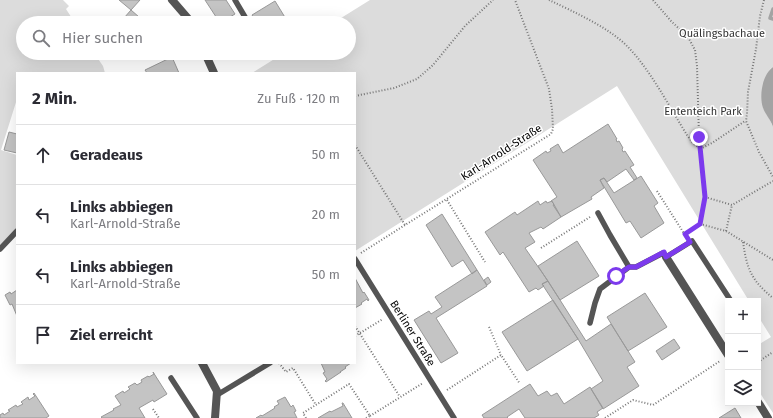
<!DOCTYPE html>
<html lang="de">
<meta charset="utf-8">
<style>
body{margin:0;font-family:"Fira Sans",sans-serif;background:#f7f7f7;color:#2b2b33}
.controls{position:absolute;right:12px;bottom:12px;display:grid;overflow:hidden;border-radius:0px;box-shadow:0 4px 16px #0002}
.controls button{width:36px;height:36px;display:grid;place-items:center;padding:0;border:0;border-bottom:1px solid #e1e1e2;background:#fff;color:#2b2b33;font:20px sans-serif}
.stop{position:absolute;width:12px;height:12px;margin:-9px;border:3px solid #7c3aed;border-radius:50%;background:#fff}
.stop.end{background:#7c3aed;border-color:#fff;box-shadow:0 1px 4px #0008}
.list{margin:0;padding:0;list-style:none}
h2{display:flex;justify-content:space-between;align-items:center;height:52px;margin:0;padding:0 16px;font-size:17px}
h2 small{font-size:13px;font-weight:400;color:#7c7c81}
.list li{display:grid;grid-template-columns:26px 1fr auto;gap:12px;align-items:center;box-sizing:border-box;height:60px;padding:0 16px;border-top:1px solid #e1e1e2}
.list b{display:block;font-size:15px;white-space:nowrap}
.list p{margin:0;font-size:13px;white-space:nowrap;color:#7c7c81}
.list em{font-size:13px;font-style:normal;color:#7c7c81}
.icon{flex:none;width:22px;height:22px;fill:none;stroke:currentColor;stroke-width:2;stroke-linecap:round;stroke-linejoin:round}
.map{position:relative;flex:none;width:773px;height:418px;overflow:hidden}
.search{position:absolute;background:#fff;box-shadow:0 4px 16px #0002;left:16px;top:16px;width:340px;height:44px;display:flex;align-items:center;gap:10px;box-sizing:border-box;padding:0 14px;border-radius:22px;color:#7c7c81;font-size:15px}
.panel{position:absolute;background:#fff;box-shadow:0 4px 16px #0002;left:16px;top:72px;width:340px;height:292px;border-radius:0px}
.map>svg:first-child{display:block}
.green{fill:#dcdcdc}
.water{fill:#a3a3a3}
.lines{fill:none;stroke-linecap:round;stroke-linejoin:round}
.stream{stroke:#a3a3a3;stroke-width:3.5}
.building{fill:#c4c4c4;stroke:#999}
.path{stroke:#777;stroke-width:2;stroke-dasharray:1 2;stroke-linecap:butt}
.service{stroke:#555;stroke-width:5.5}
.minor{stroke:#555;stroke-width:8}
.route{stroke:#7c3aed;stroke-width:5}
.labels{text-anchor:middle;stroke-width:3;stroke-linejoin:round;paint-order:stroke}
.park-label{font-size:11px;fill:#333;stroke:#fff}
.street-label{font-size:11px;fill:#000;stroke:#fff}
</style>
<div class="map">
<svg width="773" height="418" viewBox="0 0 773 418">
<rect width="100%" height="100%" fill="#fff"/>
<path class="green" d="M0 0H63L69 6 66 9 75 23H23V53H94L103 66 105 73H17V99L1 150 17 155V227L0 245Z
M370 0H773V67L770 69 763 108 770 120 773 127V413L758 390V345L771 337 758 316V301H749L617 86 355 251V73H252L284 53H349V23H333Z"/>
<path class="water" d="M773 67V127C771 120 765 114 763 108 759 96 762 75 773 67Z"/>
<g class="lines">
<path class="stream" d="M773 9 770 18 773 19"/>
</g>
<path class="building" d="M119 0H140L131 10Z
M205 0H226L235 14 220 23Z
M275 1 286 19 281 23H257L252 15Z
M131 10 139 17 135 23H130L124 18Z
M172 57 179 73H147L145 70Z
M608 124 617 139H616L617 142 619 141 623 148 622 149 623 152 625 151 634 165 630 167 637 178 634 180 626 169 607 182 604 178 600 180 604 188 591 197 592 199 561 217 553 205 554 204 551 201 557 197 533 160 546 151 547 153 551 151 550 149 558 144 563 153Z
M9 132 17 134V153L4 150Z
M641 176 658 203 654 206 664 223 641 238 630 221 626 223 600 180 604 178 614 193Z
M538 201 540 205 546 201 547 203 552 201 561 217 543 229 541 227 529 233 535 242 525 248 548 281 542 284 544 286 538 290 536 288 529 292 503 252 500 255 485 232 515 212 517 215Z
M442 214 477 270 472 274 463 260 452 267 426 225Z
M577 241 599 276 560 300 538 266Z
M477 270 487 286 436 318 458 353 441 363 414 320 429 311 431 314 442 307 435 297Z
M488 277 491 282 487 285 484 280Z
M355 278 363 293 364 292 369 300 368 301 367 299 361 303 362 304 355 308Z
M548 281 586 341 611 324 635 362 627 367 639 386 603 409 591 389 603 381 578 339 542 284Z
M17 290V316L12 304 10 305 5 295 10 292 11 294Z
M645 293 667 327 628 351 607 317Z
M553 300 578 339 527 371 502 332Z
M674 339 680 348 662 360 656 351Z
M321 363H351L345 367 346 368 340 372H341L326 382 325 381 327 379 323 373 325 372Z
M153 372 167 394 154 402 153 400 139 408 145 418H102L101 417 114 410 113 409 121 405 115 396 123 391 124 393 130 389 128 387 135 383 137 385 142 382 141 380 148 376 149 377 154 374Z
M530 384 538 396 547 391 551 396 557 393 564 404 590 387 603 408 597 412 599 415 594 418H525L519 409 507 417 508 418H484L482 415Z
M34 393 49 416 46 418H0V415L3 413 4 415 10 411 8 410 16 405 17 407 23 404 21 402 28 397 29 400 35 396 33 394Z
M285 397 291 407 293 405 296 411 294 412 297 418H256L261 415 262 416 275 408 274 407 279 404 277 401Z
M342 403H343L352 418H318L330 411 331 412 343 406Z
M735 408 741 418H719Z"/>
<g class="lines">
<path class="path" d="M549 0C574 12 608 27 627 46 650 69 670 108 687 135L693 143 700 149
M653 0 671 21 688 37 695 50 697 66 699 137 705 197 700 224 688 232
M764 0 760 16 756 49 748 92 747 114 746 121 759 152 773 177
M355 96 394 88 417 79 433 65 465 26 493 0
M355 145 405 225 551 134 553 129 552 109 549 89 515 0
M700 149 712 143 745 121
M657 191 685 235
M705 197 732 205 773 181
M447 200 485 262
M700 224 726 231 773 260
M726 231 732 205
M743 242C747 269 751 280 773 298
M541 248 590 217
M361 253 405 225
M355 326 400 397
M489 327 501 355
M355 336 383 319
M758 362 773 352
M279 363 286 372 293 368 316 405
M447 390 501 355 520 384
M153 409 159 418
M370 416 423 383
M306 418 303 413 349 384 370 416 366 418
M605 418 633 400 653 405 720 361"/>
<path class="service" d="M235 0 245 17 237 23
M598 213 610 235 629 267
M0 249 17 231
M355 259 454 418
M590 323 595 303 600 289 629 267H636L663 253 666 257 692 241 731 301
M171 378 197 418
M217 395 270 363"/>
<path class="minor" d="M172 0 192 23
M205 53 214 73
M666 257 728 355
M202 363 217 391 215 418
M758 402 768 418"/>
</g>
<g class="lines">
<path class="route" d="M616 276 629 267H636L664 252 666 257 690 242 685 234 700 224 705 197 699 137"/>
</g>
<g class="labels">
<g class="park-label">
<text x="722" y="37">Quälingsbachaue</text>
<text x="703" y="115">Ententeich Park</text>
</g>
<g class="street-label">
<text transform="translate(501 152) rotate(-33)" y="4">Karl-Arnold-Straße</text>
<text transform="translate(413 333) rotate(58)" y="4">Berliner Straße</text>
</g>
</g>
</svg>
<div class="controls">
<button>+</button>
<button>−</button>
<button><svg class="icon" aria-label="layers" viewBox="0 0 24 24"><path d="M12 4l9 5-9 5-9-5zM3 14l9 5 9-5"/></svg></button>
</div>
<div class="stop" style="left:616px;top:276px"></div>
<div class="stop end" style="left:699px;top:137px"></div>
<div class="search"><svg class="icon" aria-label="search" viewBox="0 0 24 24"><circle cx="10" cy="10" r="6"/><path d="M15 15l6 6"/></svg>Hier suchen</div>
<section class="panel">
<h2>2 Min.<small>Zu Fuß · 120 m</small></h2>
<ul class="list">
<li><svg class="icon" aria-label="ahead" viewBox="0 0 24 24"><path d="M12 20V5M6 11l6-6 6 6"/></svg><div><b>Geradeaus</b></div><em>50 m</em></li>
<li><svg class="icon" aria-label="left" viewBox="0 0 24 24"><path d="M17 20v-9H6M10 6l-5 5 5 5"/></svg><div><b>Links abbiegen</b><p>Karl-Arnold-Straße</p></div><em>20 m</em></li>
<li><svg class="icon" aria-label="left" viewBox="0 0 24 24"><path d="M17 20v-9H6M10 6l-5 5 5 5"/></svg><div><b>Links abbiegen</b><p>Karl-Arnold-Straße</p></div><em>50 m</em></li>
<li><svg class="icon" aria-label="arrive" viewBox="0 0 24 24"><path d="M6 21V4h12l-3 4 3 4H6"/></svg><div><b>Ziel erreicht</b></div></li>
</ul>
</section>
</div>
